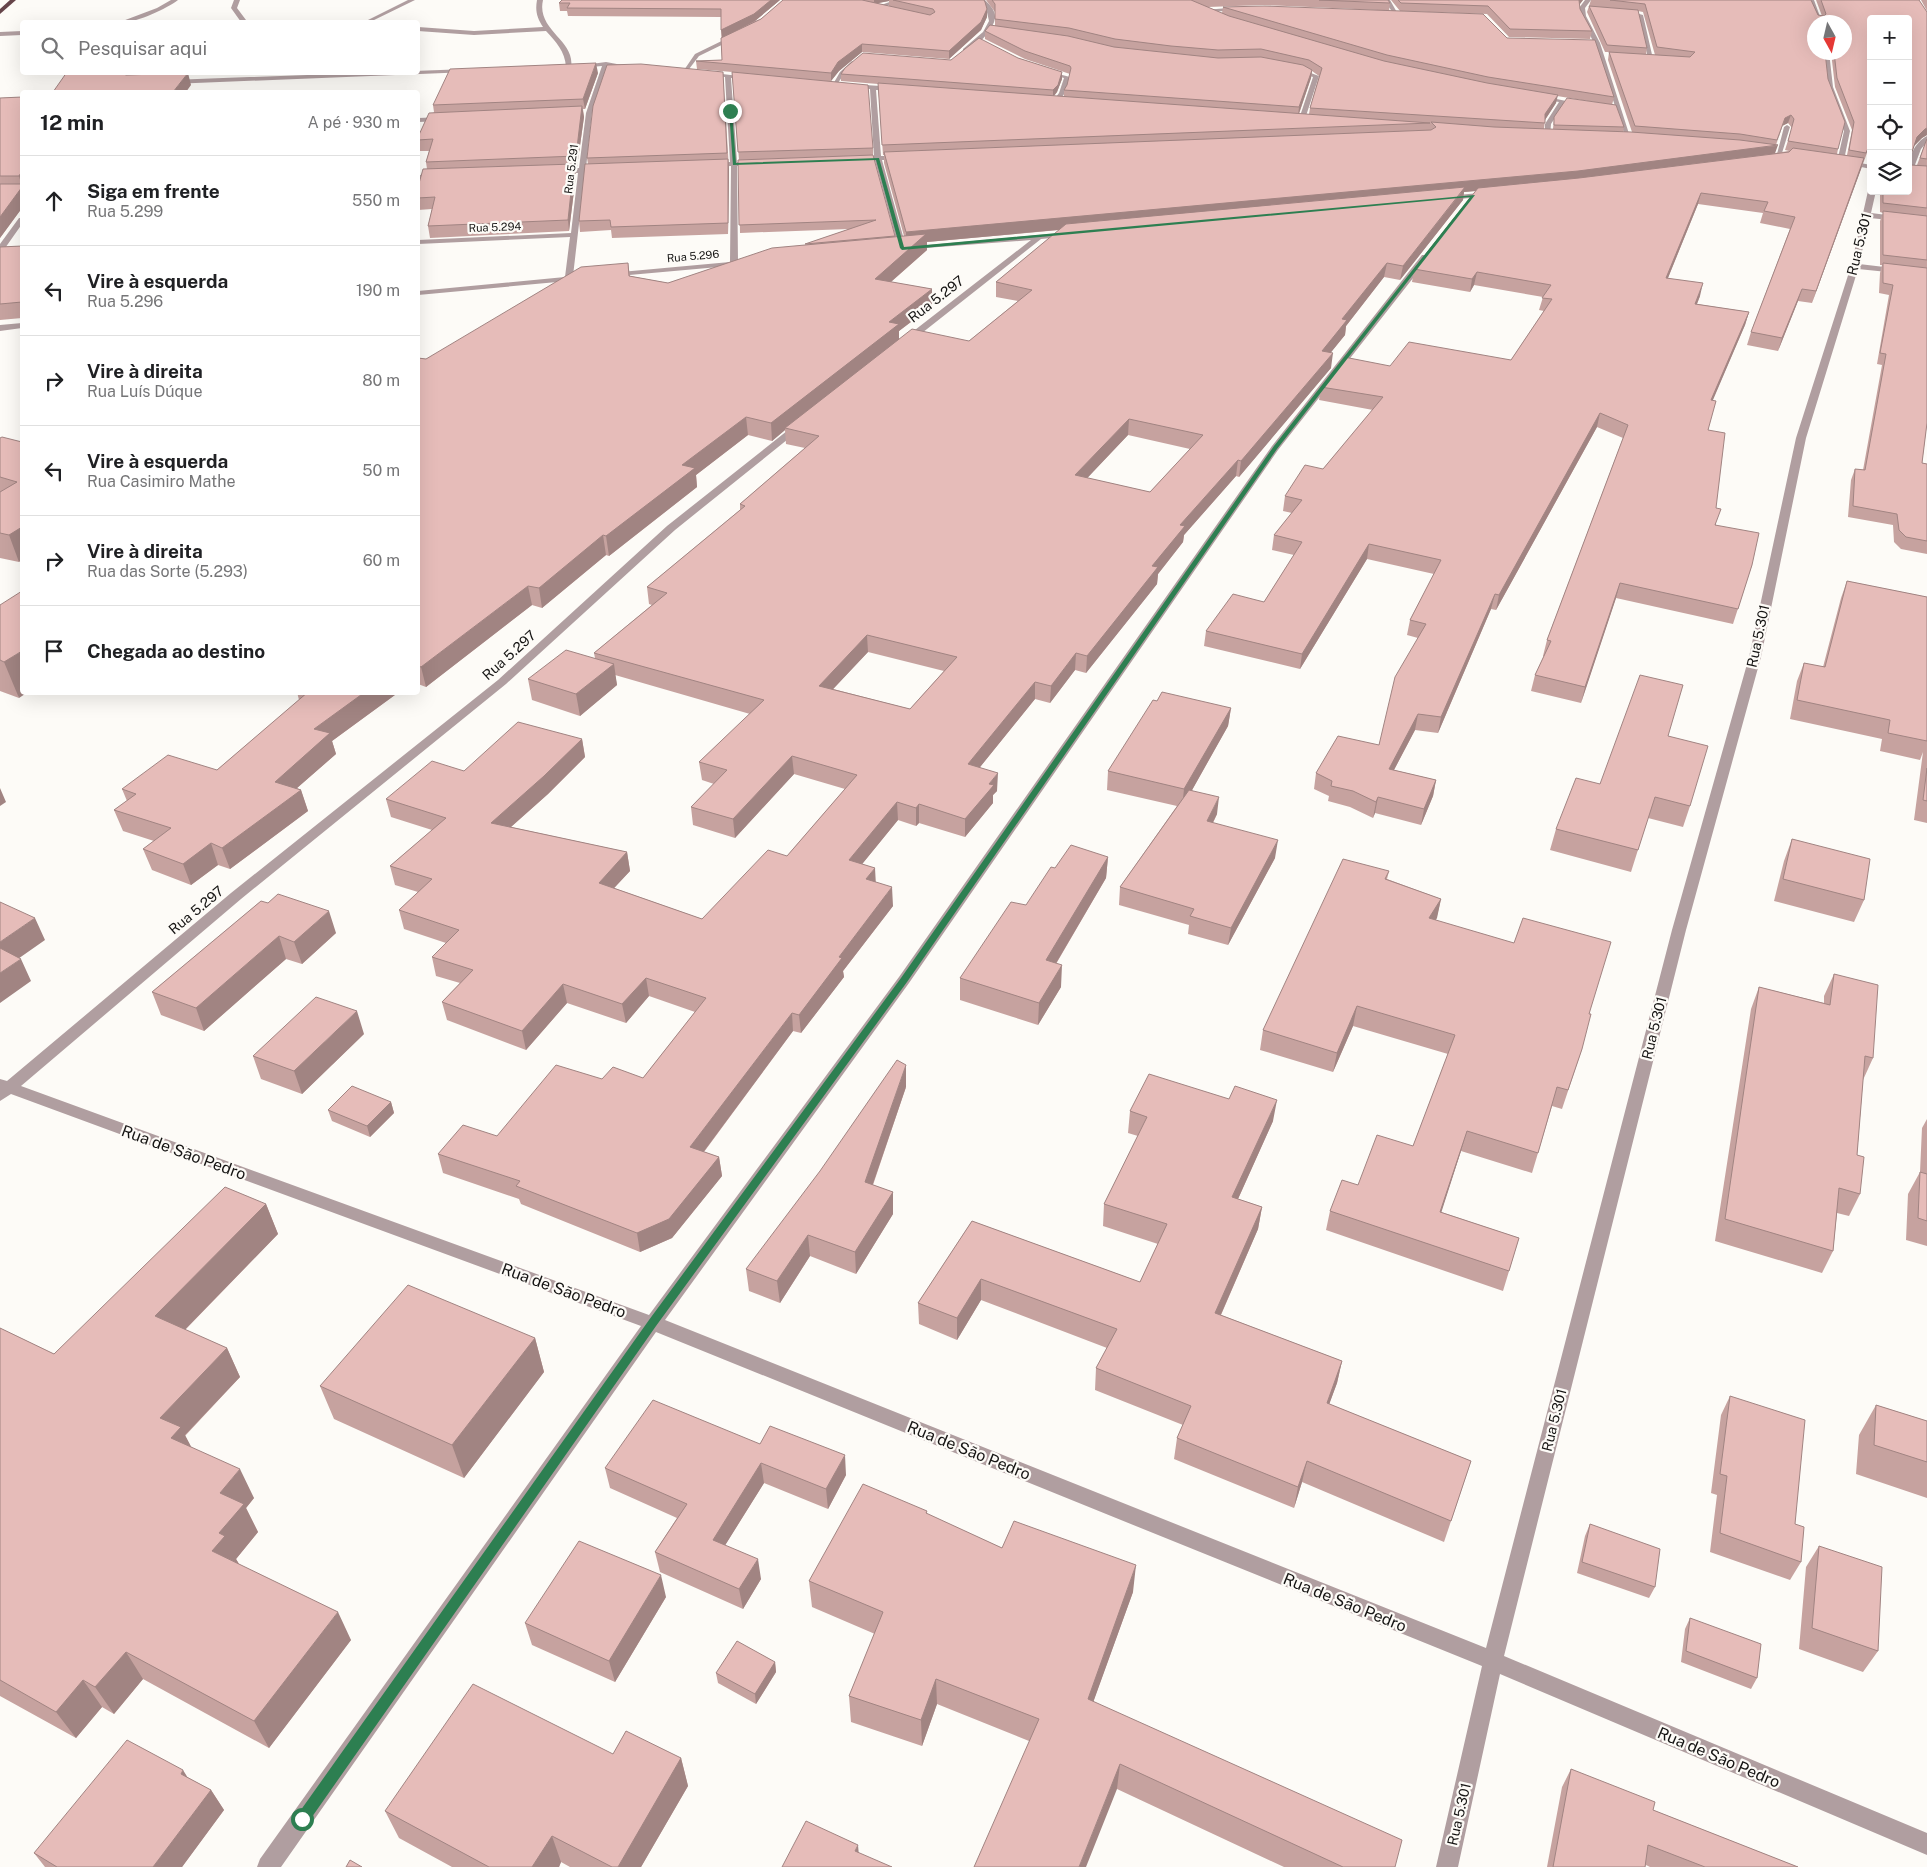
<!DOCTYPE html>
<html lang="pt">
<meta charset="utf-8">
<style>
body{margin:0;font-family:"Public Sans",sans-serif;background:#f6f6f6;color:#202124}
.controls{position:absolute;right:15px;top:15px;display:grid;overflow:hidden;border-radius:5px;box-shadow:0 5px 20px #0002}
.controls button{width:45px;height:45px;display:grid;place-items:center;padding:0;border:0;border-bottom:1px solid #e0e0e0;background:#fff;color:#202124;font:25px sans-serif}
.compass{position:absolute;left:1807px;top:15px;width:45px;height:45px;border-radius:50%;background:#fff;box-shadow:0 5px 20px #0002;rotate:172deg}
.stop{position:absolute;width:15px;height:15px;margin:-11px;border:4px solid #2d7f51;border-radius:50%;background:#fff}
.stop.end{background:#2d7f51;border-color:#fff;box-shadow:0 1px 5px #0008}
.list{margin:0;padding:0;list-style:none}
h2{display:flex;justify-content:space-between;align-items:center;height:65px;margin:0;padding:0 20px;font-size:21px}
h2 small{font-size:16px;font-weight:400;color:#757577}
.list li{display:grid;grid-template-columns:32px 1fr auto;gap:15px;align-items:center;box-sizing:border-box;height:90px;padding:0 20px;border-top:1px solid #e0e0e0}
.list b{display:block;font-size:19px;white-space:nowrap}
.list p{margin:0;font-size:16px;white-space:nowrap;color:#757577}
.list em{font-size:16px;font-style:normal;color:#757577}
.icon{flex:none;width:28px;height:28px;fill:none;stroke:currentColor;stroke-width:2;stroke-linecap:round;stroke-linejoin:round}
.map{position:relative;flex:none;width:1927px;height:1867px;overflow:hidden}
.search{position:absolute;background:#fff;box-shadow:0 5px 20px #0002;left:20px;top:20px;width:400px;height:55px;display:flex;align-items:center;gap:12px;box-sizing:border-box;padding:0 18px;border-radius:5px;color:#757577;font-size:19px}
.panel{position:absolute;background:#fff;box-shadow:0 5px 20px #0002;left:20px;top:90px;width:400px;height:605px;border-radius:5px}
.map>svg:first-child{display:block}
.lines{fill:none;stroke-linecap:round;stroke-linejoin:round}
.minor{fill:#b09ea0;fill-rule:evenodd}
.trunk{fill:#66454a;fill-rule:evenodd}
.wall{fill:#c6a29f;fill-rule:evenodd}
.shaded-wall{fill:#a18482}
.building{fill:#e6bcb9;stroke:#a18482;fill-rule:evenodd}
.route{fill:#2d7f51}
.labels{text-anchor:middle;stroke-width:4.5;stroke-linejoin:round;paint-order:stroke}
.far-street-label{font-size:11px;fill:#151413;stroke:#fdfbf7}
.street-label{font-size:14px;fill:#151413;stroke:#fdfbf7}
.near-street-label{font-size:16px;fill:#151413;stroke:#fdfbf7}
</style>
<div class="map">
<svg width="1927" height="1867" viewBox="0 0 1927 1867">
<rect width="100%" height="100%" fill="#fdfbf7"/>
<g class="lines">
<path class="minor" d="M171 0H178C166 9 134 24 120 22L157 8Z
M234 0H240L237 8 246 20 245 22H241L231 8Z
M408 0H415L370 22H364Z
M537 0H543C536 31 576 40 571 68L566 67C565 51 556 42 546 31L474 35 418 31V27L474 31 543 27C537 18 535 11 537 0Z
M895 0H903L878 9 873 8Z
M979 0H985C990 5 995 10 995 17 995 29 974 51 963 51V49L983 32 989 21 986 8Z
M1384 0H1390L1399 16 1380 15 1382 12 1393 13Z
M1585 0H1591L1585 8 1586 16 1600 43 1631 140 1626 139 1594 43 1580 16 1579 8Z
M1808 0H1814L1822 22H1817Z
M1241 7 1243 10 1207 12 1204 10Z
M1621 9 1643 15 1653 59 1648 58 1638 16 1619 12Z
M22 31V35L0 36V32Z
M738 33 740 36 699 56 686 73H682L695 54Z
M1823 52H1829L1833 87 1850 131 1844 160 1871 165V169L1837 162 1844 131 1827 87Z
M852 61 857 62 844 74 836 86H832L840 72Z
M606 62 633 67 630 69 608 66 592 113 586 168H602L605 170 602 172H585L573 276H582V280L561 285 557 282 418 295V291L565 277 570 237 418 244V240L571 233 578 173H558L555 171 558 169 579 168 586 113 602 66 579 68 576 66Z
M1294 67 1319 76 1305 119 1302 121 1299 119 1313 77 1292 70Z
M467 69 469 72 171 84 168 82 171 80Z
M1043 70 1070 77 1065 93 1058 102 1053 101 1059 93 1064 78 1043 72Z
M135 72H141L126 92H120Z
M706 72 755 78 752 80 731 78 737 162 757 161 760 163 757 165 737 166 738 261 745 263 741 265 607 277 606 275 610 273 730 262 731 166 711 167 708 165 711 163 730 162 725 77 704 75Z
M850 84 896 87 899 89 896 91 876 90 881 156H902L905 158 902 160H882L906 247 1072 232 1076 234 1072 236 1041 239 908 344H902V340L1031 240 899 250 875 161H856L853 159 856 157H874L870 89 848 87Z
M1538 95 1566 101 1551 124 1550 136 1545 135V124L1559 102 1536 98V96Z
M418 118 444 117 447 119 444 121 418 122Z
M1787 125 1790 127 1782 153 1777 154 1784 127Z
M1927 136V142L1921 149 1913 170 1908 172C1908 158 1915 142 1927 136Z
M439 174 441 175V177L418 179V175Z
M1871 189V191H1876L1871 213 1927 220V224L1870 218 1859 264 1927 272V276L1858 269 1806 438 1761 657 1686 930 1504 1656 1927 1833V1855L1500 1674 1458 1867H1436L1482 1666 656 1332 281 1867H257L260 1859 641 1326 11 1094 0 1101V1079L7 1081 231 893 498 680 667 526 797 423H803V427L675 530 506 684 241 899 21 1086 649 1315 899 977 1272 446 1422 255H1425L1429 257 1428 259 1278 450 909 983 665 1320 1486 1648 1672 930 1749 657 1796 438 1851 266 1868 191Z
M1490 192H1493V196L1447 200 1443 198 1447 196Z
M19 218H22V224L3 251H0V244Z
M22 323V328L0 331V325Z"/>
<path class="trunk" d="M10 0H16L0 14V9Z"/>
</g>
<path class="wall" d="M780 0 755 21 761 19 783 0H984L987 17 981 30 949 59 862 52 839 71 831 81 873 148V155L895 237 904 236 884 163V155H883L878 84 841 81V74L951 60 1018 58 1062 72V79L1057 92 1054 96H1064V90L1067 85 1070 74 1025 59 985 39V31L995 26V12L986 0H1388L1390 3 1389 11 1507 38 1614 97 1612 105 1557 96 1556 103 1545 120 1544 129H1553L1554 117 1624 127 1623 132H1632L1608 60 1609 52H1605L1587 12 1591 0H1811L1818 15 1822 16 1816 0H1919L1927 12V135L1922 138 1914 146 1910 158 1911 165H1917L1926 141 1927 139V423L1922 463 1927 464V554L1901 549 1894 542 1893 525 1848 517 1851 480 1855 469 1863 470 1882 365 1877 364 1889 295 1879 293 1880 273 1882 265H1880V221L1883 213 1880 212V191H1908V19L1871 142 1812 303 1798 301 1778 351 1747 345 1751 332 1790 229 1760 223 1763 213 1698 204 1668 278 1700 296 1697 304 1749 312 1745 325 1712 401 1708 430 1716 508V525L1752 565 1733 624 1616 598 1581 703 1531 691 1535 675 1544 656H1543L1547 640 1623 438 1597 427 1496 610 1491 609 1438 733 1415 730 1394 770 1436 780 1433 796 1421 825 1375 813 1373 818 1350 807 1328 801 1329 796 1314 789 1316 773 1379 745 1418 638 1407 635 1410 620 1434 574 1367 559 1300 669 1204 646 1206 631 1264 602 1294 555 1272 550 1274 535 1292 513 1283 511 1285 496 1323 469 1373 410 1319 400 1321 387 1390 366 1511 360 1544 311 1539 310 1543 297 1474 285 1470 292 1412 282 1414 269 1476 191 1464 192 1463 200 1400 280 1384 277 1346 326 1345 335 1330 353 1331 368 1239 477 1236 476 1184 535 1183 542 1158 574 1157 584 1086 673 1075 670 1050 703 1035 699 980 767 997 791 993 795V803L965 837 919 823 916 826 898 820 862 864 893 906 843 971 844 977 801 1033 793 1031 704 1152 719 1157 722 1176 672 1238 640 1252 521 1204 519 1199 443 1173 438 1154 497 1136 602 1079 643 1078 695 1012 649 996 626 1023 567 1003 526 1050 447 1020 442 1002 460 983 436 976 432 957 446 943 404 929 399 910 418 892 395 885 390 866 432 830 391 817 386 799 464 771 582 739 585 757 548 794 511 827 627 852 630 871 614 888 702 919 787 856 845 789 794 774 735 838 693 825 691 807 714 784 702 780 699 762 750 714 615 675 617 685 580 716 532 700 528 679 595 658 594 653 652 605 649 604 647 587 740 510V504L805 448 786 444 785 430 772 441 748 435 696 475 697 487 609 556 606 555 542 608 532 605 426 687 418 684V358L426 359 628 263 630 276 668 283 805 245 849 229 740 233 739 160 732 72 697 69 696 61 722 60 721 17 568 16 567 11H560L559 3ZM889 1V6L877 3ZM1263 5 1378 10 1223 7 1222 13 1208 7ZM1638 11 1643 12 1655 55 1646 54 1647 48ZM1814 22 1844 52H1831L1835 87 1852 130 1847 155 1837 154 1838 149ZM1312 71 1319 76 1310 108 1309 114H1299L1311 78ZM1788 123 1792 128 1785 150 1789 151 1775 153 1776 145 1782 126ZM1059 230 996 282V297L1018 301 969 341 899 339V331L932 306V289L891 282 927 250V242ZM1128 435 1190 449 1150 492 1087 478ZM868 652 944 671 910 709 833 689Z
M1391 0H1583L1579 5 1580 9 1592 31 1590 39 1509 37 1487 14 1400 11Z
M1921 0H1927V11Z
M723 72 729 169 728 234 612 238 611 230 580 232 579 221 588 164 587 158Z
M598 73 585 109H583L584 117 577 167H575L576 175 569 231 430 238 428 226 432 209 418 210V187L427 169 426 162 429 151H418V137L434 112 433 105Z
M22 97V208L0 238V98Z
M22 246V318L0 320V247Z
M0 438 22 442 19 562 0 558Z
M1847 581 1927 597V823L1914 820 1923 752 1920 760 1880 751 1882 739 1790 719 1797 681 1804 663 1823 667 1841 598Z
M0 605 19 698 0 691Z
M297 692H399L332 741 336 754 297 788 301 790 308 811 230 869 218 865 191 885 152 870 143 849 154 841 123 831 114 810 127 801 122 789 217 770 299 700Z
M1157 701 1231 708 1228 726 1192 790 1217 814 1213 823 1275 858 1228 945 1188 934 1189 925 1119 905 1120 887 1177 806 1107 790 1108 771Z
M1668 736 1690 806 1683 827 1648 818 1631 872 1550 850 1556 829 1600 784Z
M1792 839 1864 900 1854 922 1774 901 1784 861Z
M1108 857 1106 878 1056 964 1061 987 1038 1025 960 1000V978L1026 905 1055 868Z
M1389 871 1387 879 1441 899 1436 920 1589 1014 1582 1049 1562 1109 1552 1106 1532 1173 1461 1151 1441 1212 1519 1238 1503 1291 1326 1230 1330 1211 1358 1185 1413 1146 1448 1054 1353 1026 1333 1072 1260 1050 1263 1030Z
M261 901 336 933 302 964 286 959 204 1031 161 1015 152 992Z
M1834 974 1873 1058 1863 1080 1857 1155 1860 1194 1849 1216 1837 1213 1833 1251 1822 1273 1715 1241 1751 1009 1759 987 1824 1003V996Z
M364 1034 302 1094 261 1079 253 1056Z
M906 1087 873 1185 893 1192V1214L856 1274 810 1256 780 1303 749 1291 746 1269Z
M391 1102 394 1113 370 1137 332 1121 328 1110Z
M1130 1111 1273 1121 1238 1199 1262 1207 1258 1229 1221 1315 1342 1361 1337 1383 1329 1404 1471 1461 1444 1542 1302 1482 1294 1508 1174 1459 1177 1438 1183 1425 1095 1390 1096 1368 1107 1348 981 1300 957 1340 919 1324 918 1303 972 1221 1140 1282 1158 1244 1103 1226 1104 1204 1138 1136 1128 1133Z
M1927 1119V1246L1906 1240 1908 1194 1920 1172 1922 1128Z
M266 1204 278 1234 185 1330 227 1348 240 1377 185 1436 191 1447 254 1498 246 1508 258 1532 236 1559 239 1564 351 1640 269 1748 143 1679 114 1714 102 1707 76 1738 0 1696V1328L54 1354Z
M535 1338 544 1372 464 1478 334 1419 320 1386Z
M1730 1396 1801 1562 1790 1580 1710 1552 1717 1495 1711 1493 1721 1415Z
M1876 1405 1927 1421V1498L1856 1474 1859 1435Z
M760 1444 846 1475 828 1509 764 1483 725 1545 761 1579 743 1609 660 1572 655 1552 677 1518 610 1488 605 1468Z
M927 1511V1514L1002 1548 1133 1592 1093 1702 1395 1867H1284L1117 1789 1029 1741 937 1704 922 1746 851 1722 849 1696 875 1634 812 1607 809 1581Z
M1590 1524 1655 1587 1649 1598 1577 1573 1585 1536Z
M1819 1546 1878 1651 1863 1672 1799 1649 1806 1567Z
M666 1597 615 1682 532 1645 525 1623Z
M1690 1618 1757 1678 1751 1689 1681 1662 1685 1629Z
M775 1662 776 1672 756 1704 718 1683 716 1673Z
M613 1754 681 1758 688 1786 641 1867H570L561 1862 559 1867H452L399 1838 385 1811Z
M1571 1769 1653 1810 1798 1867H1650L1646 1865 1645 1867H1547L1562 1787Z
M187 1777 211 1790 224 1810 182 1867H45L34 1853Z"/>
<path class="shaded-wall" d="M771 0H780L755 21 722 38 721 30Z
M874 0H889V1L874 4Z
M1579 0H1583L1577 8Z
M987 9V17L981 30 949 59V51Z
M862 44V52L839 71 831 81V73L838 62Z
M596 63 598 73 585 109 583 99Z
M1312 70 1311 78 1298 116 1299 107Z
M1062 72V79L1057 92 1053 97V90Z
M188 73 191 85 186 92H173Z
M1558 95 1556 103 1543 123 1545 114Z
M582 106 584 117 577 167 576 156Z
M1791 115 1788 123 1782 126 1776 146 1778 145 1774 156 1576 182 1464 192 1463 200 1400 280 1403 266 1461 193 927 242V250L876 295 875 279 906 244V232L1776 146 1785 118Z
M1927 128V135L1922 138 1914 146 1917 137 1925 129Z
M1864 158 1861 169 1812 303 1816 291Z
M728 159 729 169 728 234Z
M574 164 576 175 569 231 568 220Z
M22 171V208L0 238V217L22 187 19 176Z
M1701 193 1698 204 1663 290 1666 278Z
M1387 263 1384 277 1346 326 1345 335 1320 366 1322 351 1342 319Z
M1477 272 1474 285 1470 292 1472 279Z
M1703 283 1700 296 1692 316 1695 304Z
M932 289V306L899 331V341L785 428V430L772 441 771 423 889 322Z
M1802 289 1798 301 1778 351 1782 338Z
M1749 312 1745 325 1707 414 1711 400Z
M1333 353 1331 368 1239 477 1241 461Z
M1600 413 1597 427 1496 610 1499 595Z
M746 417 748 435 696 475 697 487 609 556 606 536 682 465Z
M1129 419 1128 435 1075 491V475Z
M1238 460 1236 476 1184 535 1183 542 1158 574 1157 584 1086 673 1087 656 1152 566 1180 525Z
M22 527V560L19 562 9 535Z
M603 535 606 555 542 608 539 588Z
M1369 544 1367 559 1300 669 1302 654Z
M1620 583 1616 598 1581 703 1585 687Z
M528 586 532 605 426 687 421 667Z
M1495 594 1491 609 1438 733 1441 717Z
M867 635 868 652 820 703 819 686Z
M22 651V692H28L19 698 4 662Z
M1076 653 1075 670 1050 703 1051 686Z
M614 664 617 685 580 716 576 694Z
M1035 682V699L968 782V764Z
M365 692H399L332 741 336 754 281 802 275 782 314 729Z
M1231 708 1228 726 1182 808 1184 789Z
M1418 714 1415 730 1386 785 1389 769Z
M582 739 585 757 548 794 495 841 491 823Z
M792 756 794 774 735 838 733 819Z
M998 773 997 791 993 795V803L965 837V819L989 784Z
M1436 780 1433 796 1421 825 1424 809Z
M0 788 6 802 0 806Z
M301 790 308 811 230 869 222 848Z
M1219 797 1217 814 1205 838 1207 821Z
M1378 797 1375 813 1373 818 1376 802Z
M897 802 898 820 850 879 849 860Z
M919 804V823L916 826V808Z
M1278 840 1275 858 1228 945 1231 928Z
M211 843 218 865 191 885 183 864Z
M627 852 630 871 602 901 599 883Z
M1108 857 1106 878 1045 982 1046 960Z
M875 868 876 886 866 879Z
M892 887 893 906 843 971 844 977 801 1033 799 1015 839 957Z
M1441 899 1437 918 1424 937 1429 918Z
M329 911 336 933 302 964 294 942Z
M35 918 45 940 5 968 0 958V942Z
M279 936 286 959 204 1031 196 1008Z
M21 959 31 981 0 1003V973Z
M1062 965 1061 987 1038 1025 1039 1003Z
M646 978 649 996 626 1023 622 1004Z
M563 984 567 1003 526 1050 522 1031Z
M1357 1006 1353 1026 1333 1072 1337 1053Z
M357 1011 364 1034 302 1094 294 1071Z
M792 1013 793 1031 693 1166 690 1147Z
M906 1065V1087L866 1204 865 1182Z
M1277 1100 1273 1121 1229 1219 1232 1197Z
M391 1102 394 1113 370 1137 367 1126Z
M1467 1131 1461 1151 1435 1232 1440 1212Z
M719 1157 722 1176 672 1238 640 1252 637 1233Z
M893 1192V1214L856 1274 855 1252Z
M266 1204 278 1234 169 1346 155 1316Z
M1262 1207 1258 1229 1212 1335 1215 1313Z
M808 1235 810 1256 780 1303 777 1281Z
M981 1279V1300L957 1340V1318Z
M535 1338 544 1372 464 1478 452 1445Z
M227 1348 240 1377 185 1435 196 1456 186 1467 160 1418Z
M1342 1361 1337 1383 1322 1424 1327 1403Z
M845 1455 846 1475 828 1509 826 1489Z
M1307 1461 1302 1482 1294 1508 1298 1487Z
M761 1463 764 1483 716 1560 713 1540Z
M240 1469 254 1498 246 1508 258 1532 236 1559 239 1564 212 1551 219 1533 220 1493Z
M758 1559 761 1579 743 1609 739 1589Z
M1136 1565 1133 1592 1085 1725 1088 1699Z
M661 1575 666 1597 615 1682 609 1661Z
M338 1612 351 1640 269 1748 254 1721Z
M126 1652 143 1679 114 1714 95 1687Z
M775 1662 776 1672 756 1704 755 1694Z
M936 1679 937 1704 922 1746 921 1720Z
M83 1680 102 1707 76 1738 56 1712Z
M681 1758 688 1786 641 1867H618Z
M1120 1764 1117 1789 1086 1867H1079Z
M183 1770 196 1791 181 1774Z
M211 1790 224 1810 182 1867H153Z
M552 1836 561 1862 559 1867H532Z
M858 1845 860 1867 855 1851Z"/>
<path class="building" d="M562 0H771L754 14 721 30V9L567 8 570 3H559Z
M783 0H862L930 15 935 12 933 9 893 0H984L985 2 987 9 981 22 949 51 862 44 838 62 831 73 696 61 722 60 721 38 761 19Z
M992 0H1191L1229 16 1384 61 1487 83 1558 95 1545 114V123L1310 108 1322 68 1309 60 1261 49 1218 50 1171 46 1115 39 1069 28 995 19V4Z
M1319 0H1388L1390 3Z
M1398 0H1579L1580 9 1592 31 1510 29 1488 6 1401 3Z
M1610 0H1811L1818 15 1824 16 1826 14 1821 0H1919L1927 12V128L1925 129 1917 137 1910 158 1911 165 1927 166V208L1883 203V191H1908V19H1871V141L1866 153 1849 150 1854 122 1837 78 1834 52H1844V22H1814V52H1825L1828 79 1845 122 1838 149 1788 141 1794 119 1791 115 1785 118 1777 140 1740 134 1635 126 1609 52 1690 57 1695 52 1657 47 1645 4Z
M1264 6 1483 14 1507 38 1595 40 1614 97 1488 77 1387 55 1223 7Z
M1589 6 1638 10 1647 48 1607 45Z
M990 25 1068 36 1114 47 1218 58 1261 57 1303 65 1312 70 1299 107 1064 90 1067 85 1071 68 1070 66 1025 51 985 31Z
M979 38 1018 58 1062 72 1058 85 1053 90 841 74 845 68 863 53 951 60Z
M596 63 583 99 433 105 450 69Z
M641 64 723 72 727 153 587 158 593 106 607 65Z
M67 72 122 73 126 75 188 73 173 92H53Z
M732 72 868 85 873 148 738 152Z
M878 83 1430 123 882 145Z
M22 97V171L19 176H0V98Z
M1567 98 1616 105 1624 127 1554 125V117Z
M582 106 576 156 426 162 433 139 418 140V137L429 113Z
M1431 122 1494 127 1631 132 1740 140 1778 145 1578 171 906 232 884 152 1431 130 1436 127Z
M1927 139V159L1920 158 1926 141Z
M1793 148 1864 158 1816 291 1802 289 1782 338 1751 332 1795 217 1764 211 1768 202 1701 193 1666 278 1703 283 1695 304 1749 312 1711 400 1716 401 1708 430 1725 433 1716 508 1721 509 1715 525 1759 533 1752 565 1738 609 1620 583 1585 687 1535 675 1551 641 1547 640 1628 425 1600 413 1499 595 1495 594 1441 717 1418 714 1389 769 1436 780 1424 809 1378 797 1376 802 1353 791 1331 786 1332 781 1316 773 1338 736 1379 745 1395 677 1426 624 1410 620 1441 560 1369 544 1302 654 1206 631 1233 594 1264 602 1302 542 1274 535 1302 500 1285 496 1305 465 1323 469 1383 397 1321 387 1344 357 1390 366 1409 342 1511 360 1552 299 1542 298 1551 285 1477 272 1472 279 1414 269 1478 188 1579 178 1789 152Z
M873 155 895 236 805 244 876 220 739 225 738 160Z
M728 159V223L611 227 610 220 579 221 585 164Z
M574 164 568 220 428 226 435 197 418 198V187L423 169Z
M0 184H22V187L0 217Z
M1465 187 1403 266 1387 263 1342 319 1347 320 1322 351 1333 353 1241 461 1238 460 1180 525 1185 526 1152 566 1158 567 1087 656 1076 653 1051 686 1035 682 968 764 998 773 989 784 994 785 965 819 919 804 916 808 897 802 849 860 875 868 866 879 892 887 839 957 842 958 799 1015 792 1013 690 1147 719 1157 669 1219 637 1233 516 1186 520 1181 438 1154 463 1125 497 1136 556 1065 602 1079 613 1067 643 1078 706 998 646 978 622 1004 563 984 522 1031 442 1002 473 970 432 957 459 930 399 910 432 879 390 866 446 818 386 799 432 761 464 771 518 722 582 739 544 776 491 823 627 852 599 883 702 919 768 850 787 856 857 775 792 756 733 819 691 807 727 770 699 762 764 700 594 653 667 593 647 587 745 506 740 504 819 436 785 428 912 329 969 341 1032 290 996 282 1066 224ZM1129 419 1203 435 1150 492 1075 475ZM867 635 957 657 910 709 819 686Z
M1883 211 1927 216V260L1883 255Z
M926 234 875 279 932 289 889 322 899 324 771 423 746 417 682 465 695 468 606 536 603 535 539 588 528 586 421 667 418 666V358L426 359 581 267 628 263 629 276 668 283 772 248Z
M22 246V302L0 304V247Z
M1883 263 1927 268V423L1922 463 1927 464V541L1906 537 1899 530 1897 514 1853 506 1855 469 1865 470 1886 354 1880 353 1893 285 1883 283Z
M2 437 22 442V527L9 535 0 533V492L17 482 0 477V438Z
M1847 581 1927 597V741L1888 733 1890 720 1797 700 1804 663 1825 667Z
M22 591V651L4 662 0 660V605Z
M566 650 614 664 576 694 528 679Z
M1640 675 1683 685 1668 736 1708 746 1690 806 1655 797 1638 850 1556 829 1576 778 1600 784Z
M308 692H365L314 729 330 733 275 782 301 790 222 848 211 843 183 864 143 849 171 828 114 810 136 794 122 789 168 755 217 770Z
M1162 692 1231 708 1184 789 1108 771 1153 700 1157 701Z
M1927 768V801L1923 800Z
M1189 790 1219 797 1207 821 1278 840 1231 928 1190 916 1194 909 1120 887Z
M1792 839 1870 859 1864 900 1783 879Z
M1071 845 1108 857 1046 960 1062 965 1039 1003 960 978 1011 902 1026 905 1051 867 1055 868Z
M1343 859 1389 871 1385 879 1441 899 1429 918 1514 943 1523 918 1611 942 1589 1014H1591L1582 1049 1568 1090 1557 1087 1538 1153 1467 1131 1440 1212 1519 1238 1509 1271 1330 1211 1342 1180 1358 1185 1377 1135 1413 1146 1455 1035 1357 1006 1337 1053 1263 1030Z
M278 894 329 911 294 942 279 936 196 1008 152 992 261 901 268 903Z
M0 902 35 918 0 942Z
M0 948 21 959 0 973Z
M1834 974 1878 985 1873 1058 1865 1056 1857 1155 1864 1157 1860 1194 1839 1188 1833 1251 1725 1219 1759 987 1830 1005Z
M316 997 357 1011 294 1071 253 1056Z
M897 1060 906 1065 865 1182 893 1192 855 1252 808 1235 777 1281 746 1269 820 1171Z
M1149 1074 1229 1099 1235 1086 1277 1100 1232 1197 1262 1207 1215 1313 1342 1361 1327 1403 1471 1461 1451 1521 1307 1461 1298 1487 1177 1438 1191 1406 1096 1368 1117 1329 981 1279 957 1318 918 1303 972 1221 1140 1282 1167 1224 1104 1204 1147 1117 1130 1111Z
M352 1086 391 1102 367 1126 328 1110Z
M1920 1172 1927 1174V1221L1918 1218Z
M225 1187 266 1204 155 1316 227 1348 160 1418 181 1427 171 1438 240 1469 220 1493 244 1504 219 1533 225 1536 212 1551 338 1612 254 1721 126 1652 95 1687 83 1680 56 1712 0 1680V1328L54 1354Z
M408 1285 535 1338 452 1445 320 1386Z
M1730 1396 1805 1420 1795 1524 1804 1527 1801 1562 1720 1533 1727 1476 1720 1474Z
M653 1400 760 1444 770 1426 845 1455 826 1489 761 1463 713 1540 758 1559 739 1589 655 1552 687 1504 605 1468Z
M1876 1405 1927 1421V1462L1874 1445Z
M863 1484 927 1511 926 1513 1002 1548 1014 1521 1136 1565 1088 1699 1402 1840 1395 1867H1343L1120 1764 1079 1867H974L1039 1719 936 1679 921 1720 849 1696 883 1612 809 1581Z
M1590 1524 1660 1549 1655 1587 1582 1562Z
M579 1541 661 1575 609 1661 525 1623Z
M1819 1546 1882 1567 1878 1651 1812 1628Z
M1690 1618 1761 1644 1757 1678 1686 1651Z
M737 1641 775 1662 755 1694 716 1673Z
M473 1684 613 1754 626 1731 681 1758 618 1867H612L552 1836 532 1867H489L385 1811Z
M127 1740 183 1770 181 1774 211 1790 153 1867H57L34 1853Z
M1571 1769 1655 1802 1653 1810 1798 1867H1705L1648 1845 1645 1867H1553Z
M806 1821 858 1845 855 1851 892 1867H782Z
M350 1860 362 1867H346Z"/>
<path class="route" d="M730 110 732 111 736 163 879 158 904 247 1475 195 1277 449 907 982 656 1326 307 1824 302 1825 298 1824 296 1819 298 1814 649 1320 901 978 1274 446 1470 197 902 250 900 248 876 160 733 165 729 111Z"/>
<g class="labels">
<g class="far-street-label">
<text transform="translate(571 169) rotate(-83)" y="4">Rua 5.291</text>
<text transform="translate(495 227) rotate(-2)" y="4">Rua 5.294</text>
<text transform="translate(693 256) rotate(-5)" y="4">Rua 5.296</text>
</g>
<g class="street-label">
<text transform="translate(1859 244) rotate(-76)" y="5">Rua 5.301</text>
<text transform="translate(936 299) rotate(-38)" y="5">Rua 5.297</text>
<text transform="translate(1758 636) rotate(-78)" y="5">Rua 5.301</text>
<text transform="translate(509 655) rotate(-42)" y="5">Rua 5.297</text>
<text transform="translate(196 910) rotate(-40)" y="5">Rua 5.297</text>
<text transform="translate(1654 1028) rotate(-76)" y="5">Rua 5.301</text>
<text transform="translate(1554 1420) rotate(-76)" y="5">Rua 5.301</text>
<text transform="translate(1459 1814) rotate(-77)" y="5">Rua 5.301</text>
</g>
<g class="near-street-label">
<text transform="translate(184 1152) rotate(20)" y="6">Rua de São Pedro</text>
<text transform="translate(564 1290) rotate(20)" y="6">Rua de São Pedro</text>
<text transform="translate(969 1450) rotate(22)" y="6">Rua de São Pedro</text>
<text transform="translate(1345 1602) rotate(22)" y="6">Rua de São Pedro</text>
<text transform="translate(1719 1757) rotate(23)" y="6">Rua de São Pedro</text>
</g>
</g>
</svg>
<div class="controls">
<button>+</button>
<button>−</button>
<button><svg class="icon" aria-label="locate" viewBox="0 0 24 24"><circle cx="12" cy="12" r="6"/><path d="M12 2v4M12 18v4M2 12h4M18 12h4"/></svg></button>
<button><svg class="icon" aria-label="layers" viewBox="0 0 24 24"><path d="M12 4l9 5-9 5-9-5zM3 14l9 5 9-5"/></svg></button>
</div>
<svg class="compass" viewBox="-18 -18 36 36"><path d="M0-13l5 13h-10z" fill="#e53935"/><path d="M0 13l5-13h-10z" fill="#757577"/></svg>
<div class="stop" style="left:302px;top:1819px"></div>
<div class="stop end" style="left:730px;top:111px"></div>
<div class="search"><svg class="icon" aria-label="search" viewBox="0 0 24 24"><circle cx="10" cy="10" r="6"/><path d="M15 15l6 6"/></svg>Pesquisar aqui</div>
<section class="panel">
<h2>12 min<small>A pé · 930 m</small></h2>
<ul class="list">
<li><svg class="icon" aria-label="ahead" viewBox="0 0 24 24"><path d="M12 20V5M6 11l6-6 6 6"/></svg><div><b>Siga em frente</b><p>Rua 5.299</p></div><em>550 m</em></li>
<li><svg class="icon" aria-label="left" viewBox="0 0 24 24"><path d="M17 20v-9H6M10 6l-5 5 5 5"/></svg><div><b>Vire à esquerda</b><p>Rua 5.296</p></div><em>190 m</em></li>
<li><svg class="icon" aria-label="right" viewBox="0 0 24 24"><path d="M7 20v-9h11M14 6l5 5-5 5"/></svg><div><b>Vire à direita</b><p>Rua Luís Dúque</p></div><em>80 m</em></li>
<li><svg class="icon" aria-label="left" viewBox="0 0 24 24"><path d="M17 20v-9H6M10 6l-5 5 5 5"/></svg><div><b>Vire à esquerda</b><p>Rua Casimiro Mathe</p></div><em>50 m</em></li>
<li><svg class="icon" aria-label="right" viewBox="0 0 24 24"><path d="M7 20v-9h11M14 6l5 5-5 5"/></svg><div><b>Vire à direita</b><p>Rua das Sorte (5.293)</p></div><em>60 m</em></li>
<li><svg class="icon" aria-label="arrive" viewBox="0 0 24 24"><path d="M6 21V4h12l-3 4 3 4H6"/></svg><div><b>Chegada ao destino</b></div></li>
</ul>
</section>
</div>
